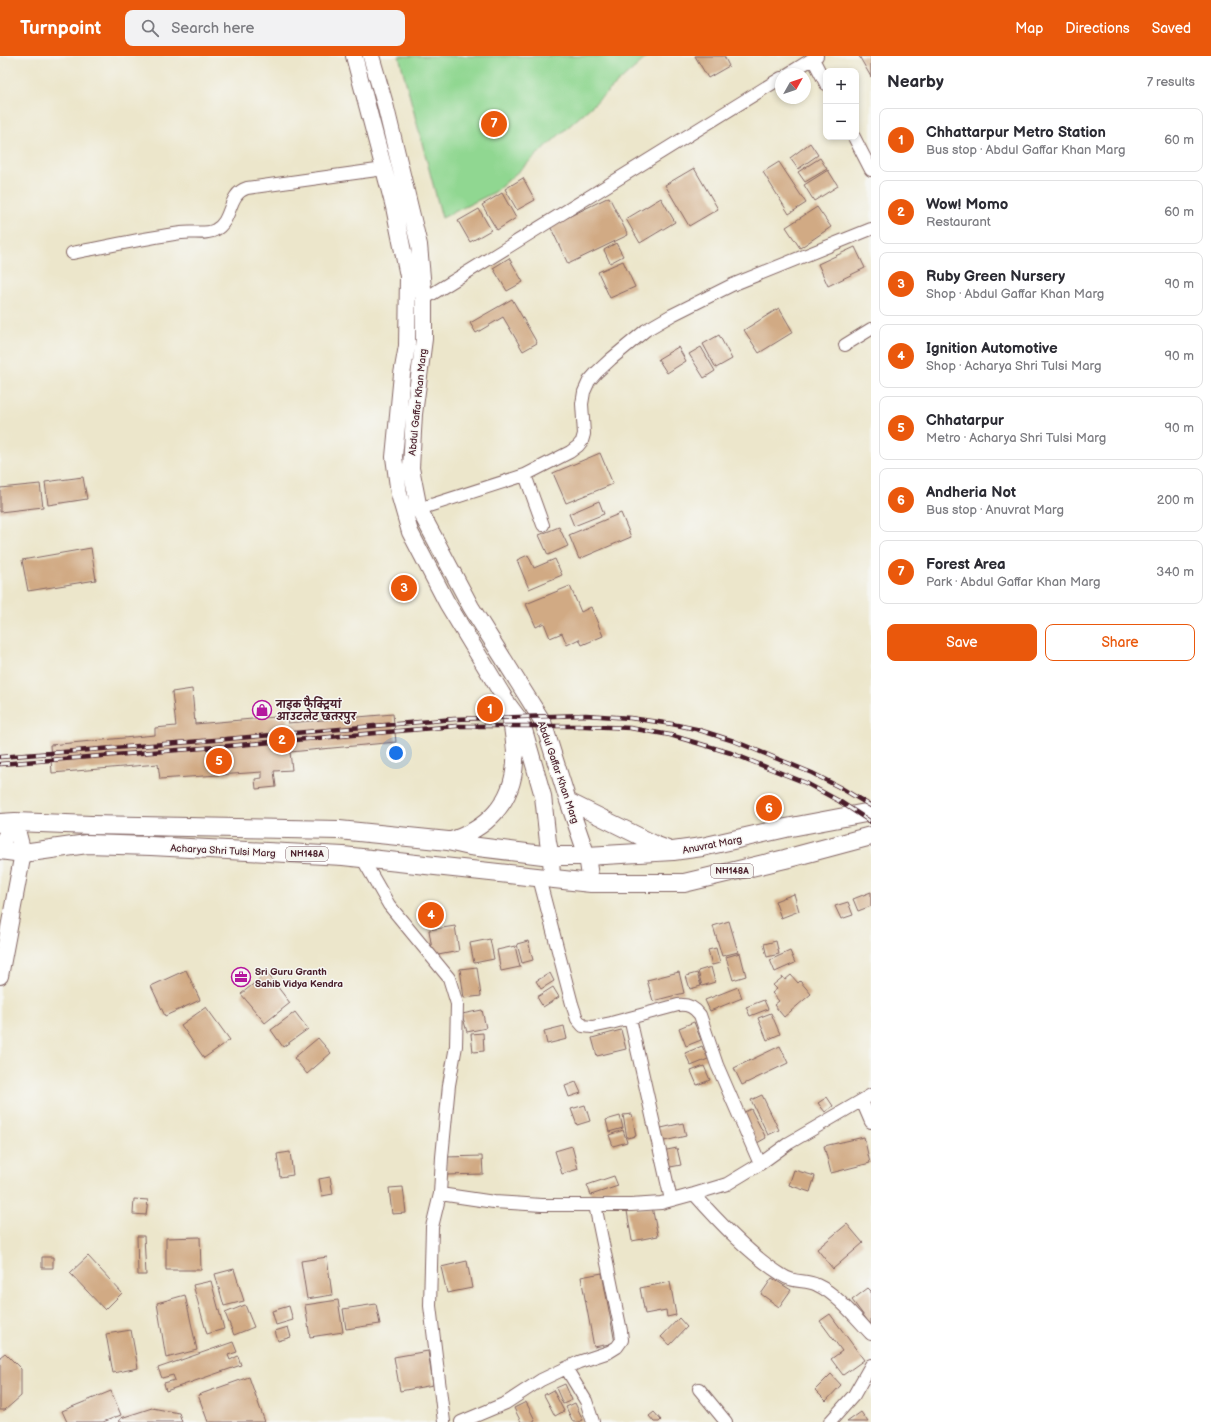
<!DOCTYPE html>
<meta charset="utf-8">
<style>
body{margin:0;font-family:"Balsamiq Sans","Playpen Sans Deva",sans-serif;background:#f2f2f3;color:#2b2b33}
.controls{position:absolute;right:12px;top:12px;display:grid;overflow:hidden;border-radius:8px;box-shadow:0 2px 6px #0003}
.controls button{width:36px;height:36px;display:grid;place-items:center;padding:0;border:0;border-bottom:1px solid #e1e1e2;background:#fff;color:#2b2b33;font:20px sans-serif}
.compass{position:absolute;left:775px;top:12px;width:36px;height:36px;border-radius:50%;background:#fff;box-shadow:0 2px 6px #0003;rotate:50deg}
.you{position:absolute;left:396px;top:697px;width:14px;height:14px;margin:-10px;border:3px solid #fff;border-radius:50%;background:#1a73e8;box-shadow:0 0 0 6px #1a73e833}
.badge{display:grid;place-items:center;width:26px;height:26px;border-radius:50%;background:#ea580c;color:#fff;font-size:13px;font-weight:700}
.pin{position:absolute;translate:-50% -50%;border:2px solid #fff;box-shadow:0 1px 4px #0006}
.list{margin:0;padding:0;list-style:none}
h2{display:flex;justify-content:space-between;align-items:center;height:52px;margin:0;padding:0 16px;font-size:17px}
h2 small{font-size:13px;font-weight:400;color:#7c7c81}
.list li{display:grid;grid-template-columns:26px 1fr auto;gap:12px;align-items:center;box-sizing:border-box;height:64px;margin:0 8px 8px;padding:0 8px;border:1px solid #e1e1e2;border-radius:8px}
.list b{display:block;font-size:15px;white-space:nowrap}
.list p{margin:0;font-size:13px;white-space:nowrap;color:#7c7c81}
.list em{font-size:13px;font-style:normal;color:#7c7c81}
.actions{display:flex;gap:8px;padding:12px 16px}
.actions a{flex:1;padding:9px 0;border:1px solid #ea580c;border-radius:8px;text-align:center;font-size:14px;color:#ea580c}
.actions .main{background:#ea580c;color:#fff}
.icon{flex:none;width:22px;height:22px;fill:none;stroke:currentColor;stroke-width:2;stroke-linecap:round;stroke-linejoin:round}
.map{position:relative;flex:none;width:871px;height:1366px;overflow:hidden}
header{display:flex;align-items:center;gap:24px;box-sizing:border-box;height:56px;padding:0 20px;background:#ea580c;color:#fff}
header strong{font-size:19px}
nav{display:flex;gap:22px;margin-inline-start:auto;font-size:14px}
.search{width:280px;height:36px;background:#f2f2f3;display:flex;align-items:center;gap:10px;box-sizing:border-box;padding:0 14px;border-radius:8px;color:#7c7c81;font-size:15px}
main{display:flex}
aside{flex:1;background:#fff}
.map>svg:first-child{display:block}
.green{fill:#90d791;stroke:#6d7b5e}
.building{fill:#d1aa84}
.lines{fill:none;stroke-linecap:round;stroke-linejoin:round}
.minor-casing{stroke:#836563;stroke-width:14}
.major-casing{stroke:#836563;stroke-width:18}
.highway-casing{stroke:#836563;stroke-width:20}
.minor{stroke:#fff;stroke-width:12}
.major{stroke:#fff;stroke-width:16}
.highway{stroke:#fff;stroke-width:18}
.rail-casing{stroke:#4a1f2b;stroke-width:4.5}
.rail{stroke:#f6f6f2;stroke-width:3;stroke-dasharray:9;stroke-linecap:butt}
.labels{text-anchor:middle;stroke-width:3;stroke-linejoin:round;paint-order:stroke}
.shield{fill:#f6f6f2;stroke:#7e6067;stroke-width:1}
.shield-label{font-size:9px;font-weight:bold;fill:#4a1f2b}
.street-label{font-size:10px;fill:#4a1f2b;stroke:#f6f6f2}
.poi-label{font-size:10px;font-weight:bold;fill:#4a1f2b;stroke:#f6f6f2;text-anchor:start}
</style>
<header>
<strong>Turnpoint</strong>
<div class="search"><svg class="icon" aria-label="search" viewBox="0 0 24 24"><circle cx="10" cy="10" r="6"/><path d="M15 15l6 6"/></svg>Search here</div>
<nav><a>Map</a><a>Directions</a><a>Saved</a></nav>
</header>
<main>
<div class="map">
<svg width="871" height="1366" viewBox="0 0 871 1366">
<rect width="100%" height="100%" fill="#f6f6f2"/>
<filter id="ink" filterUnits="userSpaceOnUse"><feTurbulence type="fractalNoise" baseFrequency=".025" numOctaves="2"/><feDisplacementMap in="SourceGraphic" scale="8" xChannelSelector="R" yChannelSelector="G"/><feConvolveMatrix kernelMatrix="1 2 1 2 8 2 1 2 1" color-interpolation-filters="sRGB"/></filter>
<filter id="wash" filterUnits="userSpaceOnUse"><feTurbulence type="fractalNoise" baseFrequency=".012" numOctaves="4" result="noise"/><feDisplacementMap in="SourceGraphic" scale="16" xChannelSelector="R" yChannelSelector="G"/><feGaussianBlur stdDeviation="0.9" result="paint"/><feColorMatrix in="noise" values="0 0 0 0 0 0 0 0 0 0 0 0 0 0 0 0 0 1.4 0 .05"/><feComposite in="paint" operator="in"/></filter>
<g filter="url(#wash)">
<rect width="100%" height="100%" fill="#ece6cb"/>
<path class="green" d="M399 0H648L495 136 442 162Z"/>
<g id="blocks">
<path class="building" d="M695 0H724L729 10 708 22Z
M859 0H871V21Z
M810 87 818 99 798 113 790 102Z
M820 102 827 113 805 126 798 116Z
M779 106 806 147 789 158 763 116Z
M694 112 718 153 689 170 665 129Z
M828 114 838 130 814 145 804 129Z
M523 122 535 144 517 154 505 133Z
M502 137 516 162 497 174 482 149Z
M609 141 628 179 568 208 550 170Z
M661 142 675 166 640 187 626 163Z
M817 151 831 171 800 192 786 171Z
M479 153 491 174 470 186 458 165Z
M616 187 623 200 610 207 604 194Z
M855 191 865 212 828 230 818 208Z
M509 202 523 226 507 235 493 212Z
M623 205 635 231 610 242 598 216Z
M512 243 537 287 523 295 503 261 476 277 470 267Z
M779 252 793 276 759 297 744 274Z
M719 279 732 303 716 312 703 288Z
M678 291 686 305 667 317 658 303Z
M701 291 715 315 704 322 689 298Z
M600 397 613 428 566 447 553 417Z
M83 421 87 443 48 449 45 426Z
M40 428 43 451 0 456V432Z
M599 445 604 458 574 470 569 458Z
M621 457 631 481 579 503 569 479Z
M559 471 568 490 548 499 539 479Z
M91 492 96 524 28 535 22 504Z
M528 499 534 512 555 503 562 519 529 533 517 504Z
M570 530 581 556 591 551 603 580 582 589 579 583 567 589 562 577 550 582 544 567 536 571 526 548Z
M192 633 195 668 287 660 288 667 393 658 396 686 290 696 292 714 274 715 276 731 256 733 255 723 262 722V716L160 723 158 708 52 717 50 689 155 679V672L176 670 172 636Z
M871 836V850L858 855 853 843Z
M794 838 799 855 781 862 775 845Z
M848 846 853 859 841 863 835 850Z
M729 865 738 896 722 900 713 870Z
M455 870 459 895 433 900 429 874Z
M490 883 494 903 474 907 470 887Z
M528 885 533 904 522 907 517 888Z
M776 885 779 898 767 901 764 888Z
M515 890 520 911 501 915 497 894Z
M716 892 720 907 712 909 708 894Z
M790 895 795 907 775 916 770 904Z
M740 897 746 920 733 924 726 901Z
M477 911 481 940 464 942 460 913Z
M711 911 715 926 702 930 698 915Z
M186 914 200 944 165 960 151 930Z
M679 916 684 937 653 945 647 924Z
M267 917 290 947 265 967 241 938Z
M550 917 554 925 541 933 536 925Z
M697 917 701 930 690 933 686 920Z
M791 919 798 927 800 925 811 938 784 961 774 949 779 945 772 937 777 933 773 929 783 921 785 924Z
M553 931 559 941 543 951 537 941Z
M738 931 742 942 710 955 705 944Z
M764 944 768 953 750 960 746 951Z
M206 951 230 984 204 1002 181 969Z
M482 954 486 972 467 976 462 958Z
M295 956 308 973 283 991 271 974Z
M771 957 780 978 767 984 758 962Z
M694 966 701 984 686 990 679 972Z
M564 970 567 983 547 988 544 975Z
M621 974 626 993 597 1000 592 982Z
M483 977 484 995 473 996 471 978Z
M318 982 331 997 307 1018 294 1002Z
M702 990 708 1003 691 1010 685 997Z
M780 990 788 1007 742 1029 734 1012Z
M704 1010 710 1024 697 1029 691 1015Z
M576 1026 581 1037 569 1041 565 1030Z
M762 1039 779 1074 768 1079 751 1044Z
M827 1041 833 1050 825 1056 818 1047Z
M585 1049 590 1065 577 1069 571 1053Z
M751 1053 766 1082 757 1087 742 1057Z
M632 1058 636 1080 627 1082 623 1059Z
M620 1060 623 1072 609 1076 606 1064Z
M683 1067 686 1080 660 1086 657 1073Z
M623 1074 627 1086 613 1090 609 1079Z
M864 1081 870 1107 831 1117 824 1090Z
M572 1090 578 1113 562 1118 555 1095Z
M677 1092 681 1109 665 1112 662 1095Z
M290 1096 293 1119 280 1121 277 1098Z
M482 1100 483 1118 446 1119V1101Z
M794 1114 815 1120 810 1136 789 1129Z
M614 1120 618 1130 591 1139 587 1129Z
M330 1121 333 1138 322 1140 319 1123Z
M403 1131 406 1157 392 1158 389 1132Z
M134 1143 148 1144 146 1159 133 1158Z
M652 1151 658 1180 632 1185 627 1155Z
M847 1168 863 1187 833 1213 817 1193Z
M137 1180H144L146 1219H138Z
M200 1181 201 1214H166V1182Z
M88 1200 122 1237 105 1254 70 1217Z
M42 1201H53V1212H42Z
M327 1201 332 1239 307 1243 301 1205Z
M467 1205 472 1232 447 1237 441 1211Z
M234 1213 244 1245 224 1250 215 1218Z
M602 1217 615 1287 594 1291 581 1221Z
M772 1222 791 1234 779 1251 761 1238Z
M211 1225 224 1273 207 1278 193 1229Z
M670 1226 676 1259 667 1261 666 1254 645 1258 640 1232Z
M868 1232 871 1235V1267L870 1268 852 1244Z
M185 1239 197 1294 166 1302 157 1247Z
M338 1244 343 1276 310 1281 305 1249Z
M376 1248 380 1268 346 1273 343 1253Z
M245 1249 254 1271 234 1279 225 1257Z
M289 1250 293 1264 276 1269 272 1255Z
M830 1258 864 1304 843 1319 831 1303 842 1295 820 1265Z
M679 1262 687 1271 670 1289 661 1281Z
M288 1271 291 1281 278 1285 275 1275Z
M131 1274 138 1312 113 1317 106 1278Z
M233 1286 237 1296 228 1299 230 1304 238 1300 241 1309 166 1335 164 1327 175 1324 173 1319 162 1322 158 1312Z
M428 1295 433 1329 400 1335 394 1301Z
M5 1297 21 1313V1340L5 1354H0V1301Z
M831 1318 841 1329 826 1345 815 1334Z
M249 1321 265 1366H208L198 1339Z
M565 1328 572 1344 563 1348 556 1332Z
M553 1334 564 1355 555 1360 544 1339Z
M111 1335 121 1359 103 1366H67L62 1355Z
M526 1346 535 1364 532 1366H521L514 1352Z
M575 1347 583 1364 579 1366H573L566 1351Z
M152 1352 179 1357 182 1366H119L121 1362Z
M654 1356 661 1364 659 1366H654L649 1360Z
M861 1356 868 1366H847Z"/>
</g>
</g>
<g filter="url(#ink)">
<use href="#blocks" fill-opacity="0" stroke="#836563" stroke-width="1"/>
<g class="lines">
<g class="minor-casing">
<path id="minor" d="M813 3 826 28
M788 18 817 0
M854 81 871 114
M72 197C109 190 145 182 181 177 192 175 206 179 215 174 233 165 227 138 247 132L384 113
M424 243 781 22
M845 289 871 273
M525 419 543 469
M419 453 525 419 570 396 578 390 582 385 584 378 582 348 584 336 589 325 597 316 611 303 646 274 672 259 732 229 871 173
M362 802 389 849 449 922 457 948 456 990 449 1029 442 1101 440 1138 432 1171 430 1250 444 1366
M539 822 572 948 577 963 583 970 592 971 611 967 678 949C688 948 694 951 700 959L717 1009 760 1108
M630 962 671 1144
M862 1045 871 1066
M440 1138 494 1146 542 1149H631L661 1147 694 1138 727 1128 760 1108 789 1087 871 1039
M694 1138C719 1166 750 1199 782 1219 795 1228 805 1223 817 1229 837 1238 856 1262 871 1278
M566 1312 586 1345 593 1366
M699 1333 726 1366
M461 1366 506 1347 541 1324 579 1306 609 1296 617 1291 622 1284 621 1275 595 1149
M830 1366 854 1339 871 1309"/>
</g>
<g class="major-casing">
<path id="major" d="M354 0 394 151 408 220 407 290 402 318 394 401 399 438 410 476 447 547 508 648 522 667 543 740 548 786 551 800 552 823
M371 0 385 48 419 189 424 243V283L414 358 411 412 419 453 471 551 543 666 568 745 587 800 591 827
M568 745 657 789 673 795
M448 785C486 774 513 747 515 706 516 689 512 671 509 654
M0 789 15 766
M0 920 23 797 15 766"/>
</g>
<g class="highway-casing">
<path id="highway" d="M0 767 15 766 91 769 339 774 448 785 470 790 551 800H587L673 795 702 791 786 772 871 756
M0 794 23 797 87 788 151 790 343 800 591 827H684L785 803 871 780"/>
</g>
<use href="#minor" class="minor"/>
<use href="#major" class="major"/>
<use href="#highway" class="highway"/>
<g class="rail-casing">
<path id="rail" d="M0 701 215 684 454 663 586 659 630 662 672 668 696 673 734 685 812 717 841 732 871 750
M0 708 216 691 456 670H585L630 672 670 679 731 697 806 727 839 745 871 766"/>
</g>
<use href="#rail" class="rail"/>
</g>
</g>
<defs>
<g id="shop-ring" transform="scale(1)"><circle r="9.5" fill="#f6f6f2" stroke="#b5179e" stroke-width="1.5"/><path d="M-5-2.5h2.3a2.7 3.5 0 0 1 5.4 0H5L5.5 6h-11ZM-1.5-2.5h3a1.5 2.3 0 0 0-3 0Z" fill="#b5179e"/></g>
<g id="office-ring" transform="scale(1)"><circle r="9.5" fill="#f6f6f2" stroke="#b5179e" stroke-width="1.5"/><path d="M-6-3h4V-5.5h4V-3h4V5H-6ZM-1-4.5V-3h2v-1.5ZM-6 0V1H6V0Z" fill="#b5179e"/></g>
</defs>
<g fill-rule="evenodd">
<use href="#shop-ring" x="262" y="654"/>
<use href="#office-ring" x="241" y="921"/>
</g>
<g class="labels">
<g class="shield">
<rect x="286" y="791" width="42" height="14" rx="3"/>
<rect x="711" y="808" width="42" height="14" rx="3"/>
</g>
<g class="shield-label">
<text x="307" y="801">NH148A</text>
<text x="732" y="818">NH148A</text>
</g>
<g class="street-label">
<text transform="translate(417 346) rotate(-84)" y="4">Abdul Gaffar Khan Marg</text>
<text transform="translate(559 716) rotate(71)" y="4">Abdul Gaffar Khan Marg</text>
<text transform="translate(712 788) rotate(-11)" y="4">Anuvrat Marg</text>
<text transform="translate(223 794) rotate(3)" y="4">Acharya Shri Tulsi Marg</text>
</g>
<g class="poi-label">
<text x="276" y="652">नाइक फैक्ट्रियां<tspan x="276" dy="12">आउटलेट छतरपुर</tspan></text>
<text x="255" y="919">Sri Guru Granth<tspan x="255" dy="12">Sahib Vidya Kendra</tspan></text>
</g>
</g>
</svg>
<div class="controls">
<button>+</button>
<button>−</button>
</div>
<svg class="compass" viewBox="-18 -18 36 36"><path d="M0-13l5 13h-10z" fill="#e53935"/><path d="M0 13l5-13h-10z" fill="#7c7c81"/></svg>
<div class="you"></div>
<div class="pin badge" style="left:490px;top:653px">1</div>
<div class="pin badge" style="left:282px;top:684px">2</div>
<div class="pin badge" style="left:404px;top:532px">3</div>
<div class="pin badge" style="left:431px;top:859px">4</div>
<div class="pin badge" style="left:219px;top:705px">5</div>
<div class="pin badge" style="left:769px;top:752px">6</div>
<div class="pin badge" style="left:494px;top:68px">7</div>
</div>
<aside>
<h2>Nearby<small>7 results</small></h2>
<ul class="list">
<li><span class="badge">1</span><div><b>Chhattarpur Metro Station</b><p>Bus stop · Abdul Gaffar Khan Marg</p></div><em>60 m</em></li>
<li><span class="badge">2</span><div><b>Wow! Momo</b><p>Restaurant</p></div><em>60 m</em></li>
<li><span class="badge">3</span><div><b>Ruby Green Nursery</b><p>Shop · Abdul Gaffar Khan Marg</p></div><em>90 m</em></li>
<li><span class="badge">4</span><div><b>Ignition Automotive</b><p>Shop · Acharya Shri Tulsi Marg</p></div><em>90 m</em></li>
<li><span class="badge">5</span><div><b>Chhatarpur</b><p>Metro · Acharya Shri Tulsi Marg</p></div><em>90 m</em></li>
<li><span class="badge">6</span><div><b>Andheria Not</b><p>Bus stop · Anuvrat Marg</p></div><em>200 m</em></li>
<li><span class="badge">7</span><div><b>Forest Area</b><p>Park · Abdul Gaffar Khan Marg</p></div><em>340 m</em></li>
</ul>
<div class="actions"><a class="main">Save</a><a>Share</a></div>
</aside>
</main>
